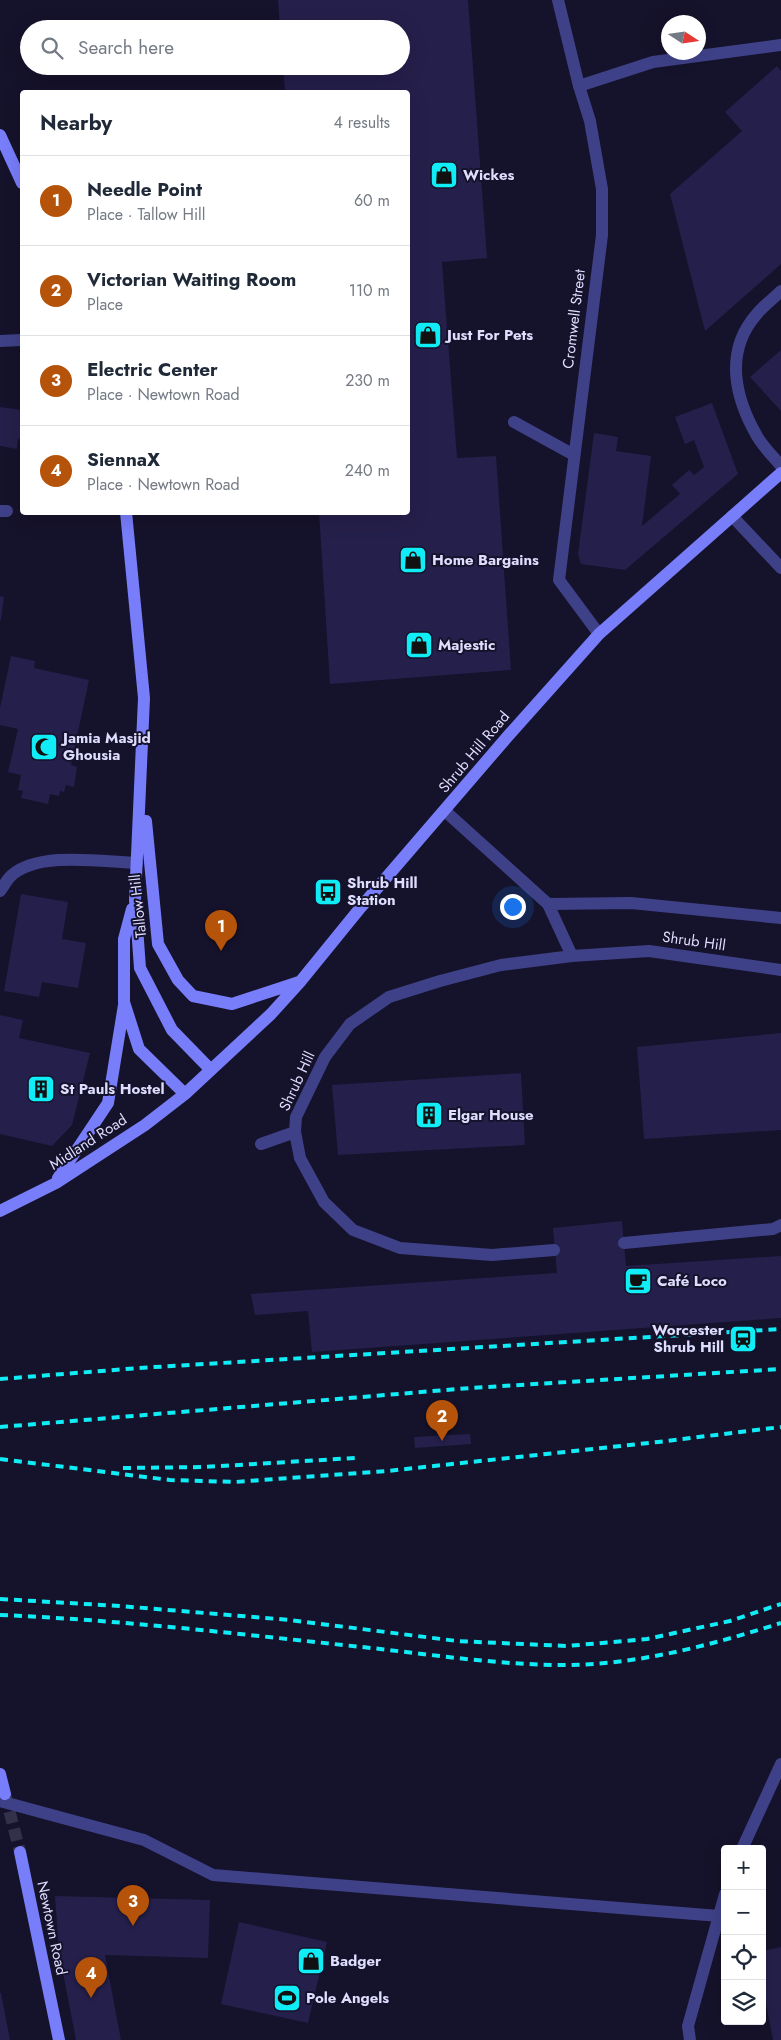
<!DOCTYPE html>
<meta charset="utf-8">
<style>
body{margin:0;font-family:Jost,sans-serif;background:#f6f6f7;color:#1f2937}
.controls{position:absolute;right:15px;bottom:15px;display:grid;overflow:hidden;border-radius:5px;box-shadow:0 5px 20px #0002}
.controls button{width:45px;height:45px;display:grid;place-items:center;padding:0;border:0;border-bottom:1px solid #e0e1e3;background:#fff;color:#1f2937;font:25px sans-serif}
.compass{position:absolute;left:661px;top:15px;width:45px;height:45px;border-radius:50%;background:#fff;box-shadow:0 5px 20px #0002;rotate:102deg}
.you{position:absolute;left:512px;top:906px;width:18px;height:18px;margin:-12px;border:4px solid #fff;border-radius:50%;background:#1a73e8;box-shadow:0 0 0 8px #1a73e833}
.badge{display:grid;place-items:center;width:32px;height:32px;border-radius:50%;background:#b45309;color:#fff;font-size:16px;font-weight:700}
.pin{position:absolute;translate:-50% -41px;filter:drop-shadow(0 1px 2px #0008)}
.pin::after{content:'';position:absolute;top:26px;width:18px;height:15px;background:inherit;clip-path:polygon(0 0,100% 0,50% 100%)}
.list{margin:0;padding:0;list-style:none}
h2{display:flex;justify-content:space-between;align-items:center;height:65px;margin:0;padding:0 20px;font-size:21px}
h2 small{font-size:16px;font-weight:400;color:#747a83}
.list li{display:grid;grid-template-columns:32px 1fr auto;gap:15px;align-items:center;box-sizing:border-box;height:90px;padding:0 20px;border-top:1px solid #e0e1e3}
.list b{display:block;font-size:19px;white-space:nowrap}
.list p{margin:0;font-size:16px;white-space:nowrap;color:#747a83}
.list em{font-size:16px;font-style:normal;color:#747a83}
.icon{flex:none;width:28px;height:28px;fill:none;stroke:currentColor;stroke-width:2;stroke-linecap:round;stroke-linejoin:round}
.map{position:relative;flex:none;width:781px;height:2040px;overflow:hidden}
.search{position:absolute;background:#fff;box-shadow:0 5px 20px #0002;left:20px;top:20px;width:390px;height:55px;display:flex;align-items:center;gap:12px;box-sizing:border-box;padding:0 18px;border-radius:28px;color:#747a83;font-size:19px}
.panel{position:absolute;background:#fff;box-shadow:0 5px 20px #0002;left:20px;top:90px;width:390px;height:425px;border-radius:5px}
.map>svg:first-child{display:block}
.building{fill:#251f4b}
.lines{fill:none;stroke-linecap:round;stroke-linejoin:round}
.secondary-tunnel{stroke:#33304b;stroke-width:12;stroke-dasharray:12 6;stroke-linecap:butt}
.lane{stroke:#3f4188;stroke-width:12}
.street{stroke:#3f4188;stroke-width:12}
.secondary{stroke:#787dfa;stroke-width:12}
.rail{stroke:#11edf6;stroke-width:4;stroke-dasharray:8 6;stroke-linecap:butt}
.labels{text-anchor:middle;stroke-width:4;stroke-linejoin:round;paint-order:stroke}
.poi-label{font-size:15px;font-weight:bold;fill:#dfddfe;stroke:#15122b;text-anchor:start}
.street-label{font-size:15px;fill:#dfddfe;stroke:#15122b}
</style>
<div class="map">
<svg width="781" height="2040" viewBox="0 0 781 2040">
<rect width="100%" height="100%" fill="#15122b"/>
<path class="building" d="M278 0H468L487 258 442 262 457 458 496 456 511 670 330 684 319 512H408V92H285L283 66H401V29H280Z
M777 66 781 71V264L705 331 670 194 742 131 725 112Z
M781 350V411L750 377Z
M712 403 738 474 625 570 581 564 578 554 594 433 618 437 616 451 651 456 642 526 680 494 672 485 689 470 694 475 704 467 694 440 685 444 675 417Z
M0 407 22 410V440L18 439 17 449 0 446Z
M0 596 4 597 1 620H0Z
M11 656 35 661 34 668 89 680 71 765 77 767 74 787 66 785 64 792 60 791 59 796 50 794 48 804 21 798 23 791 18 790 21 775 8 772 18 729 0 725V708Z
M21 894 68 902 62 939 86 943 78 988 42 982 39 997 4 991Z
M0 1015 23 1020 19 1038 90 1053 72 1125 52 1146 0 1134Z
M781 1033V1130L644 1139 637 1047Z
M521 1073 525 1145 338 1155 332 1085Z
M622 1221 626 1266 781 1256V1318L312 1352 308 1311 255 1315 251 1294 557 1273 553 1228Z
M470 1434 471 1444 415 1448 414 1437Z
M55 1896 210 1900 208 1958 105 1955 121 2040H76L59 1952Z
M239 1922 327 1942 308 2023 221 2004Z
M781 1947V2040H773L762 1982V1951Z
M0 1993H1L10 2040H0Z"/>
<g class="lines">
<path class="secondary-tunnel" d="M5 1794 20 1852"/>
<path class="lane" d="M579 86 653 62 781 45
M781 291C773 299 763 306 756 315 724 352 735 398 757 436 763 447 773 456 781 466
M514 422 574 455
M0 511H7
M732 516 781 568
M445 811 548 904 572 956
M0 891C4 886 7 879 12 875 40 851 102 862 137 863
M548 904 631 903 781 918
M261 1144 295 1132
M624 1243 773 1229 781 1225
M554 1250 492 1255 400 1248 353 1230 324 1202 300 1158 295 1132 296 1117 325 1057 350 1024 389 997 440 981 501 965 572 956 649 951 781 970
M0 1801 144 1840 213 1875 719 1916
M742 1849 781 1764
M690 2040 688 2026 725 1894"/>
<path class="street" d="M558 0 579 86 590 121 602 189V235L559 580 599 634
M0 341 22 340"/>
<path class="secondary" d="M0 135 22 183
M126 512 144 698 135 900 140 968 172 1030 211 1070
M146 821 158 944 178 980 193 996 232 1004 299 982
M132 909 124 939V1002L139 1049 185 1094
M58 1178 108 1103 124 1005
M0 1211 56 1183 145 1125 185 1094 271 1014 300 982 361 907 508 736 599 634 781 473
M0 1774 5 1794
M20 1852 59 2040"/>
<path class="rail" d="M0 1379 139 1368 781 1329
M0 1427 470 1388 781 1369
M0 1459 170 1480 235 1482 387 1471 658 1442 781 1427
M123 1468 204 1467 355 1458
M0 1599 120 1606 290 1620 457 1641 567 1646 647 1639 730 1621 781 1604
M0 1615C124 1620 248 1635 371 1648 435 1655 500 1665 564 1665 638 1665 711 1645 781 1623"/>
</g>
<defs>
<g id="shop-square" transform="scale(1.4375)"><rect x="-9" y="-9" width="18" height="18" rx="4" fill="#11edf6" stroke="#15122b"/><path d="M-5-2.5h2.3a2.7 3.5 0 0 1 5.4 0H5L5.5 6h-11ZM-1.5-2.5h3a1.5 2.3 0 0 0-3 0Z" fill="#111"/></g>
<g id="mosque-square" transform="scale(1.4375)"><rect x="-9" y="-9" width="18" height="18" rx="4" fill="#11edf6" stroke="#15122b"/><path d="M3.5-4.9A6 6 0 1 0 3.5 4.9A5 5 0 1 1 3.5-4.9Z" fill="#111"/></g>
<g id="bus-square" transform="scale(1.4375)"><rect x="-9" y="-9" width="18" height="18" rx="4" fill="#11edf6" stroke="#15122b"/><path d="M-5-6H5V4H4V6H2V4H-2V6H-4V4H-5ZM-3.5-4V0h7V-4ZM-3.5 1.2v1.5H-2V1.2ZM2 1.2v1.5H3.5V1.2Z" fill="#111"/></g>
<g id="building-square" transform="scale(1.4375)"><rect x="-9" y="-9" width="18" height="18" rx="4" fill="#11edf6" stroke="#15122b"/><path d="M-4-6H4V6H1V3H-1V6H-4ZM-2.5-4.3h1.7v1.8h-1.7ZM.8-4.3h1.7v1.8H.8ZM-2.5-1h1.7V.8h-1.7ZM.8-1h1.7V.8H.8Z" fill="#111"/></g>
<g id="cafe-square" transform="scale(1.4375)"><rect x="-9" y="-9" width="18" height="18" rx="4" fill="#11edf6" stroke="#15122b"/><path d="M-5.5-4.5H6V0H3Q3 3.5 0 3.5H-2.5Q-5.5 3.5-5.5 0ZM3-3.2v2h1.7v-2ZM-6 4.5H4V6H-6Z" fill="#111"/></g>
<g id="station-square" transform="scale(1.4375)"><rect x="-9" y="-9" width="18" height="18" rx="4" fill="#11edf6" stroke="#15122b"/><path d="M-3-6H3Q5-6 5-4V2Q5 4 3 4L4.5 6H3L1.5 4h-3L-3 6H-4.5L-3 4Q-5 4-5 2V-4Q-5-6-3-6ZM-3.5-4v3h7v-3ZM-3.5 1v1.5H-2V1ZM2 1v1.5H3.5V1Z" fill="#111"/></g>
<g id="stadium-square" transform="scale(1.4375)"><rect x="-9" y="-9" width="18" height="18" rx="4" fill="#11edf6" stroke="#15122b"/><path d="M0-5a6.5 5 0 1 0 0 10a6.5 5 0 1 0 0-10ZM-3.5-1.8h7v3.6h-7Z" fill="#111"/></g>
</defs>
<g fill-rule="evenodd">
<use href="#shop-square" x="444" y="175"/>
<use href="#shop-square" x="428" y="335"/>
<use href="#shop-square" x="413" y="560"/>
<use href="#shop-square" x="419" y="645"/>
<use href="#mosque-square" x="44" y="747"/>
<use href="#bus-square" x="328" y="892"/>
<use href="#building-square" x="41" y="1089"/>
<use href="#building-square" x="429" y="1115"/>
<use href="#cafe-square" x="638" y="1281"/>
<use href="#station-square" x="743" y="1339"/>
<use href="#shop-square" x="311" y="1961"/>
<use href="#stadium-square" x="287" y="1998"/>
</g>
<g class="labels">
<g class="poi-label">
<text x="463" y="180">Wickes</text>
<text x="447" y="340">Just For Pets</text>
<text x="432" y="565">Home Bargains</text>
<text x="438" y="650">Majestic</text>
<text x="63" y="743">Jamia Masjid<tspan x="63" dy="17">Ghousia</tspan></text>
<text x="347" y="888">Shrub Hill<tspan x="347" dy="17">Station</tspan></text>
<text x="60" y="1094">St Pauls Hostel</text>
<text x="448" y="1120">Elgar House</text>
<text x="657" y="1286">Café Loco</text>
<text x="724" y="1335" text-anchor="end">Worcester<tspan x="724" dy="17">Shrub Hill</tspan></text>
<text x="330" y="1966">Badger</text>
<text x="306" y="2003">Pole Angels</text>
</g>
<g class="street-label">
<text transform="translate(574 319) rotate(-83)" y="5">Cromwell Street</text>
<text transform="translate(474 752) rotate(-50)" y="5">Shrub Hill Road</text>
<text transform="translate(138 906) rotate(-96)" y="5">Tallow Hill</text>
<text transform="translate(694 941) rotate(8)" y="5">Shrub Hill</text>
<text transform="translate(297 1081) rotate(-65)" y="5">Shrub Hill</text>
<text transform="translate(88 1142) rotate(-33)" y="5">Midland Road</text>
<text transform="translate(52 1928) rotate(78)" y="5">Newtown Road</text>
</g>
</g>
</svg>
<div class="controls">
<button>+</button>
<button>−</button>
<button><svg class="icon" aria-label="locate" viewBox="0 0 24 24"><circle cx="12" cy="12" r="6"/><path d="M12 2v4M12 18v4M2 12h4M18 12h4"/></svg></button>
<button><svg class="icon" aria-label="layers" viewBox="0 0 24 24"><path d="M12 4l9 5-9 5-9-5zM3 14l9 5 9-5"/></svg></button>
</div>
<svg class="compass" viewBox="-18 -18 36 36"><path d="M0-13l5 13h-10z" fill="#e53935"/><path d="M0 13l5-13h-10z" fill="#747a83"/></svg>
<div class="you"></div>
<div class="pin badge" style="left:221px;top:951px">1</div>
<div class="pin badge" style="left:442px;top:1441px">2</div>
<div class="pin badge" style="left:133px;top:1926px">3</div>
<div class="pin badge" style="left:91px;top:1998px">4</div>
<div class="search"><svg class="icon" aria-label="search" viewBox="0 0 24 24"><circle cx="10" cy="10" r="6"/><path d="M15 15l6 6"/></svg>Search here</div>
<section class="panel">
<h2>Nearby<small>4 results</small></h2>
<ul class="list">
<li><span class="badge">1</span><div><b>Needle Point</b><p>Place · Tallow Hill</p></div><em>60 m</em></li>
<li><span class="badge">2</span><div><b>Victorian Waiting Room</b><p>Place</p></div><em>110 m</em></li>
<li><span class="badge">3</span><div><b>Electric Center</b><p>Place · Newtown Road</p></div><em>230 m</em></li>
<li><span class="badge">4</span><div><b>SiennaX</b><p>Place · Newtown Road</p></div><em>240 m</em></li>
</ul>
</section>
</div>
